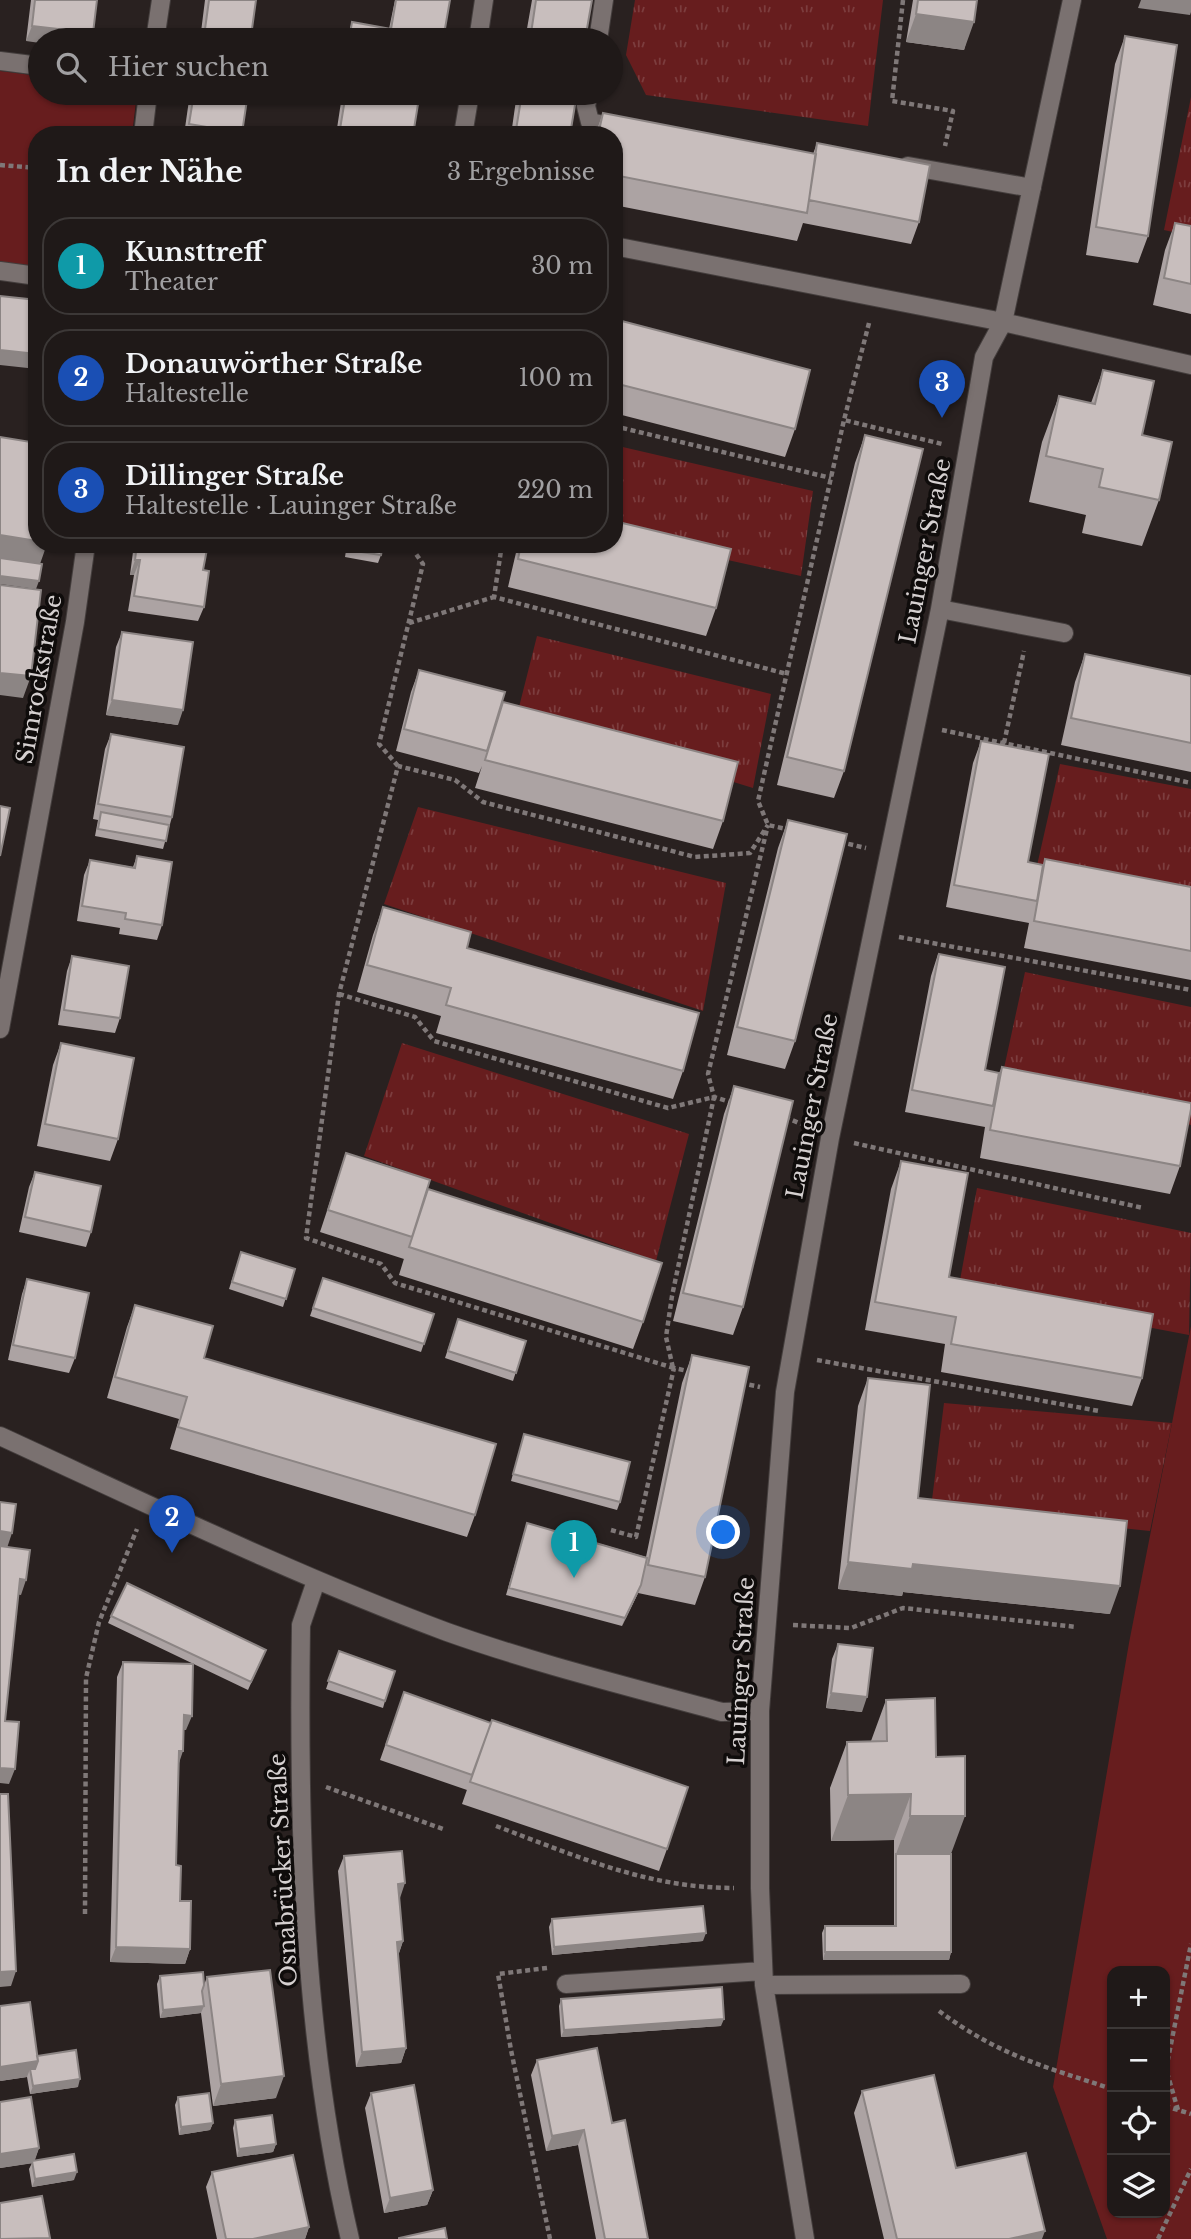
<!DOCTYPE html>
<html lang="de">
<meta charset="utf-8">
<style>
body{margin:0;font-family:"Libre Baskerville",serif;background:#272221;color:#f1f3f6}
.controls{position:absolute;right:21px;bottom:21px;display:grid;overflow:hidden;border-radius:14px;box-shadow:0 2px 5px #0004}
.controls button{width:63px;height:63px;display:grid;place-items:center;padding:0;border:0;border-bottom:2px solid #3c3837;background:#1f1918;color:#f1f3f6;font:35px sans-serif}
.you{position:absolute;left:724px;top:1533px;width:24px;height:24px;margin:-18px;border:5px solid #fff;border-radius:50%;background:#1a73e8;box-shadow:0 0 0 10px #1a73e833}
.badge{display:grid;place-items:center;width:46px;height:46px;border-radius:50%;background:#8c9099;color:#fff;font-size:23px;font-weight:700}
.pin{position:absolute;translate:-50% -58px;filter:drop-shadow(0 2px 4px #0008)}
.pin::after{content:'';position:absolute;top:37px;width:24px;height:21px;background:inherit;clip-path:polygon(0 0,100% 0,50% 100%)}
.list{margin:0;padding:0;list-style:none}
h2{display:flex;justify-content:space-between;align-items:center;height:91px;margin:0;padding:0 28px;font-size:30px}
h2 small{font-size:23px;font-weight:400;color:#a1a0a2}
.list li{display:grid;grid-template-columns:46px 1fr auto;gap:21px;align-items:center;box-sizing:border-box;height:98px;margin:0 14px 14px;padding:0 14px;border:2px solid #3c3837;border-radius:28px}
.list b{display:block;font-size:26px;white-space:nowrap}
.list p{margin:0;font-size:23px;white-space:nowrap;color:#a1a0a2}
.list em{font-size:23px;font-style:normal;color:#a1a0a2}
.icon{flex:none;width:38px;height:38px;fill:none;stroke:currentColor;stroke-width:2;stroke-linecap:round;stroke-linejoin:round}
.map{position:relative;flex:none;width:1191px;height:2239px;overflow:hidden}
.search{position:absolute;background:#1f1918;box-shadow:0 2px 5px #0004;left:28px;top:28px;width:595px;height:77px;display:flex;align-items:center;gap:18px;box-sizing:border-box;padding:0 24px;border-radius:38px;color:#a1a0a2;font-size:26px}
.panel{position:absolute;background:#1f1918;box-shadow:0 2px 5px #0004;left:28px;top:126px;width:595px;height:427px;border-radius:28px}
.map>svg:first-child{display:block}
.grass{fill:url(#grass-tufts)}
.green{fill:#671d1e;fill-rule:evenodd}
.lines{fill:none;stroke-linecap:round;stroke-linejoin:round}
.minor-casing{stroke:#443e3d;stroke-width:20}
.path{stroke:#7f7878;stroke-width:4.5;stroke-dasharray:5 3.5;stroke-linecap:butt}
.minor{stroke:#7a7170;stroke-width:18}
.wall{fill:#aca3a3}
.shaded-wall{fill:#8c8584}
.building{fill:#c8bebd;stroke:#8c8584;stroke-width:2}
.labels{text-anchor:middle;stroke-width:7;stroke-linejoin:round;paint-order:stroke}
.street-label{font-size:23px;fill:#d5d0d0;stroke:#0f0c0b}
</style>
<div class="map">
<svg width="1191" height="2239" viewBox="0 0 1191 2239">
<defs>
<pattern id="grass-tufts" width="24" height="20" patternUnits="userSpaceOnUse" patternTransform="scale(1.75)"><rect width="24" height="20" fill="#671d1e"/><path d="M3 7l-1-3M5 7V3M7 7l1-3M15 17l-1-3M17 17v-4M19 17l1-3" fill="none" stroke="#7c3d3e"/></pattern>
</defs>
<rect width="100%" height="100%" fill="#292120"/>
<path class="grass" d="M635 0H883L868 126 646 95 626 55Z
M1191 97V236L1164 230Z
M614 445 813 491 801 576 614 535Z
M537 636 771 694 753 788 517 715Z
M1060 764 1191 789V903L1036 870Z
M418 807 726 883 703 1011 384 904Z
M1025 972 1191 1007V1125L1001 1082Z
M402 1043 689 1134 656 1261 364 1156Z
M977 1188 1191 1233 1189 1335 958 1291Z
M944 1403 1172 1423 1150 1531 931 1508Z"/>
<path class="green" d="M0 71 40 76V93H137L132 135H37V270L0 265Z
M1191 1326V2239H1107L1053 2087 1129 1643ZM1112 1971H1165V2213H1112Z"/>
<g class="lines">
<g class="minor-casing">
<path id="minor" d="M155 40 161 0
M478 40 484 0
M598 40 604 0
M0 61 40 66
M589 93 586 106 590 122 622 129
M143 135 148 93
M463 135 470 93
M908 166 1032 188
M614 246 1003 322 1191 365
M0 271 37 276
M940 609 1064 633
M0 1029 75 622 86 544
M0 1436C148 1504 294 1575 447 1632 537 1664 631 1687 722 1712L760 1711
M316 1581 301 1625C298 1830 303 2039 350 2239
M566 1984 763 1971
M764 1985 961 1984
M805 2239 764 1985 760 1888V1711L785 1392 830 1138 940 609 984 357 1003 322 1072 0"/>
</g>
<path class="path" d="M903 0 892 101 953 111 945 146
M0 165 37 168
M869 323 844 420 942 444
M614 426 831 478
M502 544 494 597 787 674
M409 623 494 597
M942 730 1191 783
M1004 743 1024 651
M398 766 379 744 423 564 409 544
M791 830 768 825 758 801 844 420
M840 842 866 848
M899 937 1191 990
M339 994 415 1017 434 1041 668 1108 714 1097 672 1296 666 1337 673 1368
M733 1103 714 1097 708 1074 767 829
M785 1117 806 1126
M854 1143 1143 1208
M817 1360 1099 1411
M674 1368 395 1283 381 1264 306 1238 339 994 398 766 455 780 483 802 695 857 750 853 768 825
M741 1383 760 1387
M611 1530 636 1537 674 1368 692 1372
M793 1625 851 1628 903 1608 1077 1627
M326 1787 443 1829
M496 1826C577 1856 646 1888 734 1888
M85 1914 86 1678 99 1622 137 1529
M547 1968 498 1974 511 2050 550 2239
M939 2011C1000 2056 1043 2066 1112 2089
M1165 2106 1191 2114
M1178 2110 1166 2069 1191 1944
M1158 2239 1191 2169"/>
<use href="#minor" class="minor"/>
</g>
<path class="wall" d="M31 0H97L26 41Z
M205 0H256L251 36 250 40H200Z
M395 0H450L443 40H346L352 22 389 29Z
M532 0H592L585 40H525Z
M913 0H977L964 50 906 42Z
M1125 36 1148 236 1138 263 1086 255 1115 64Z
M190 93H248L242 135H184Z
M345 93H383L413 135H336L341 102Z
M517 93H577L571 132 584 135H511Z
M603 113 813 154 817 143 919 222 911 244 803 223 797 241 614 205V135H595Z
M1175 223 1191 226V314L1153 305 1165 250Z
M614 319 795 429 785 457 614 413Z
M1103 370 1142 435 1159 500 1142 546 1082 533 1086 515 1029 502 1042 442 1059 396 1091 403Z
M865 435 844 771 834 798 777 785 855 463Z
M134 544H208L203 570 204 607 198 621 128 611 134 575H130Z
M347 544H383L381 555 378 563 345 557Z
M518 544H614L716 608 706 636 508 587Z
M122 632 178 725 106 715 116 647Z
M1085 654 1191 676V772L1061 745 1075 682Z
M419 670 497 719 723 821 713 849 475 788 482 766 479 773 396 751 411 692Z
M111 734 172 817 163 849 95 836 98 820 93 819 105 749Z
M981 741 1028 862 1043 865 1045 859 1191 887V980L1024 948 1029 923 946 907 973 763Z
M788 820 795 1041 785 1069 727 1055 778 848Z
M137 856 162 925 157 940 119 934 120 928 77 921 84 875 90 860 133 867Z
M383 907 467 948 683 1071 673 1099 436 1033 441 1016 357 992 373 935Z
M938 954 985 1070 999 1073 1002 1067 1180 1166 1170 1194 980 1158 985 1127 905 1112 931 976Z
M72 956 120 1018 115 1033 58 1025 67 971Z
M61 1043 118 1139 110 1161 37 1146 53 1065Z
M734 1086 743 1307 733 1335 673 1321 724 1114Z
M346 1153 643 1322 633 1349 399 1275 406 1252 404 1259 320 1232Z
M901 1161 949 1277 1142 1378 1132 1406 941 1372 945 1344 865 1330 891 1189Z
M35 1172 91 1232 86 1247 19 1232 29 1187Z
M241 1252 295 1269 283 1307 229 1289Z
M323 1278 434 1314 421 1352 310 1316Z
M27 1279 75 1358 69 1373 8 1360 22 1294Z
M135 1305 204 1358 475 1515 467 1537 170 1449 179 1419 107 1398 127 1327Z
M458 1319 526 1341 513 1381 445 1358Z
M692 1355 705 1577 695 1605 638 1593 622 1626 506 1595 527 1523 646 1557 682 1383Z
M868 1378 918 1498 1110 1614 903 1592 902 1596 838 1589 858 1406Z
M524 1434 620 1502 617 1510 511 1481Z
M111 1616 266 1650 248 1690 108 1623Z
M838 1644 862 1712 826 1708 832 1659Z
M339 1651 385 1701 383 1708 326 1689Z
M123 1662 186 1730H184L179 1763 176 1865 180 1901 190 1949 185 1964 110 1962 117 1677Z
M404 1692 667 1849 659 1871 462 1804 478 1758 467 1790 380 1760Z
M886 1700 936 1757 951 1854V1952L949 1960H823L822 1933 825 1926H894V1840L831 1841 830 1788 847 1742 871 1741Z
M344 1856 399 1898 403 1941 398 1956 406 2048 401 2063 356 2067 338 1871Z
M552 1919 703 1941 552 1955 549 1927Z
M160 1976 204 1985 207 1977 276 2098 213 2106 201 2013 160 2018 157 1984Z
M561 1999 721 2026 561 2037 559 2006Z
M37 2056 78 2087 30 2094 27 2077 0 2081Z
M537 2060 612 2123 648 2239H596L578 2145 546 2151 531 2075Z
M862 2091 956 2168 1042 2239H884L854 2113Z
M371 2093 433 2190 427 2205 384 2213 365 2108Z
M178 2097 213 2123 210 2130 179 2135 175 2105Z
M0 2102 39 2148 34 2161 74 2180 32 2187 29 2169 32 2163 0 2168Z
M235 2120 276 2144 273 2152 237 2157 233 2128Z
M212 2172 309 2227 305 2239H217L206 2187Z"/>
<path class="shaded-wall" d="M1141 0H1191V12L1190 15 1138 8Z
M916 14 974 22 964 50 906 42Z
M32 26 93 33 90 40H40V43L26 41Z
M205 29 251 36 250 40H201Z
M0 350 37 354V369L0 365Z
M0 535 37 541V544H47L40 564 0 558Z
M135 560H140L134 575H130Z
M0 576 39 581 36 589 0 584Z
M0 673 31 676 23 698 0 695Z
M112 700 183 710 178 725 106 715Z
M0 1531 12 1533 7 1548 0 1547Z
M848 1562 913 1564 1120 1586 1110 1614 903 1592 902 1596 838 1589Z
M20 1579 26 1580 21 1595 14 1594Z
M641 1585 638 1593 622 1626 625 1618Z
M831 1693 867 1697 862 1712 826 1708Z
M184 1715 192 1716 186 1730H179Z
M179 1751H183L178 1766Z
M0 1768 15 1769 9 1784 0 1783Z
M911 1794 894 1840 831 1841 848 1795Z
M910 1816H965L948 1862 896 1854Z
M405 1883 400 1898 398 1884Z
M706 1933 703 1941 552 1955 554 1947Z
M403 1941 398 1956 397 1942Z
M116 1947 190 1949 185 1964 110 1962Z
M825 1952H951L949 1960H823Z
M16 1971 11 1986 0 1987V1972Z
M204 2006 201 2013 160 2018 163 2010Z
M724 2019 721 2026 561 2037 564 2030Z
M406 2048 401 2063 356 2067 362 2052Z
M38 2061 33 2076 30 2069 27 2077 0 2081V2067Z
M284 2076 276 2098 213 2106 221 2084Z
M80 2079 78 2087 30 2094 33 2086Z
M213 2123 210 2130 179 2135 181 2127Z
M584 2130 578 2145 546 2151 552 2136Z
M276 2144 273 2152 237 2157 239 2149Z
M39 2148 34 2163 0 2168V2154Z
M77 2172 74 2180 32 2187 35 2179Z
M433 2190 427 2205 384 2213 390 2198Z
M309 2227 305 2239H253Z
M1045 2231 1042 2239H1009Z"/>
<path class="building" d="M35 0H97L93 33 32 26Z
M209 0H256L251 36 205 29Z
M396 0H450L443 40H349L352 22 391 29Z
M536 0H592L585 40H530Z
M918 0H977L974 22 916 14Z
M1125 36 1177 45 1148 236 1096 227Z
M194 93H248L242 133 189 124Z
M346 93H383L419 98 413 135H339Z
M522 93H577L570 135H544L516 130Z
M603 113 816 154 807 213 614 175V135H598Z
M571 132 584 135H570Z
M817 143 930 165 919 222 809 200Z
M1175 223 1191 226V284L1164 278Z
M0 296 37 300V354L0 350Z
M614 319 810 370 795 429 614 383Z
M1103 370 1154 381 1142 435 1172 442 1159 500 1099 487 1103 469 1046 456 1059 396 1095 404Z
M865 435 923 449 844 771 787 757Z
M0 437 37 443V541L0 535Z
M614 521 731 549 716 608 518 559 521 544H614Z
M137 544H208L203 570 209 571 204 607 134 596 140 560H135Z
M349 544H383L381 555 348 550Z
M0 558 42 564 39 581 0 576Z
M0 585 41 590 31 676 0 673Z
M122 632 193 642 183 710 112 700Z
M1085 654 1191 676V743L1071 718Z
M419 670 505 692 487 751 404 729Z
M503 702 738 762 723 821 485 760Z
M111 734 184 747 172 817 98 804Z
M981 741 1049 754 1028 862 1043 865 1037 901 954 885Z
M0 806 10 808 0 856Z
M101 812 169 825 166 841 98 829Z
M788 820 847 834 795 1041 737 1027Z
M137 856 172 862 162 925 125 919 126 913 82 906 90 860 135 868Z
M1045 859 1191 887V951L1034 921Z
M383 907 471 932 467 948 699 1013 683 1071 446 1005 451 988 367 965Z
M939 954 1005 967 985 1070 999 1073 993 1106 912 1090Z
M72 956 129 966 120 1018 64 1010Z
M61 1043 134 1058 118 1139 45 1124Z
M1002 1067 1191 1103V1109L1180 1166 990 1130Z
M734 1086 793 1101 743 1307 683 1293Z
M346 1153 430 1180 412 1237 328 1210Z
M901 1161 968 1173 949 1277 1153 1314 1142 1378 951 1344 956 1317 875 1302Z
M35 1172 101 1186 91 1232 25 1217Z
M428 1189 662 1263 643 1322 409 1247Z
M241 1252 295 1269 286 1299 232 1282Z
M323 1278 434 1314 424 1344 313 1308Z
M27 1279 89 1293 75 1358 13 1345Z
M135 1305 213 1326 204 1358 496 1444 475 1515 178 1427 187 1397 115 1377Z
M458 1319 526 1341 516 1373 448 1351Z
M692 1355 749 1367 705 1577 648 1565Z
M868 1378 930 1385 918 1498 1127 1521 1120 1586 913 1564 912 1569 848 1562Z
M524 1434 630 1462 620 1502 513 1474Z
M0 1502 16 1504 12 1533 0 1531Z
M527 1523 647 1558 641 1585 625 1618 509 1588Z
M0 1546 30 1550 26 1580 20 1579 5 1721 19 1722 15 1769 0 1768Z
M127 1583 266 1650 251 1682 111 1616Z
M838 1644 873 1648 867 1697 831 1693Z
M339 1651 395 1671 385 1701 328 1681Z
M123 1662 193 1664 192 1716 184 1715 183 1751H179L176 1865 181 1866 180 1901H191L190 1949 116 1947Z
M404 1692 491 1723 472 1775 386 1745Z
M935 1698 936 1757 965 1756V1816H910L911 1794 848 1795 847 1742 887 1741 886 1700Z
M492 1720 688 1787 667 1849 470 1782Z
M0 1794H8L16 1971 0 1972Z
M402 1851 405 1883 398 1884 403 1941 397 1942 406 2048 362 2052 344 1856Z
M896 1854H951V1952H825V1926H896Z
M703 1906 706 1933 554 1947 552 1919Z
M270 1970 284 2076 221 2084 207 1977Z
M203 1972 204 1985 202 1991 204 2006 163 2010 160 1976Z
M722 1987 724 2019 564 2030 561 1999Z
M30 2002 38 2061 0 2067V2006Z
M597 2048 612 2123 625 2120 648 2239H605L584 2130 552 2136 537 2060Z
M76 2050 80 2079 33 2086 30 2069H35L38 2061 37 2056Z
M934 2075 956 2168 1026 2153 1045 2231 1009 2239H897L862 2091Z
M414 2085 433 2190 390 2198 371 2093Z
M209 2093 213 2123 181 2127 178 2097Z
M31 2097 39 2148 0 2154V2102Z
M272 2115 276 2144 239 2149 235 2120Z
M74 2154 77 2172 35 2179 32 2161Z
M293 2155 309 2227 253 2239H226L212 2172Z
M42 2196 50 2238 0 2239V2203Z
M445 2228 447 2239H399V2238Z"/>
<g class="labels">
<g class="street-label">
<text transform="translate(925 551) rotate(-79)" y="8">Lauinger Straße</text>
<text transform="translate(39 679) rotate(-80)" y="8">Simrockstraße</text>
<text transform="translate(812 1106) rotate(-79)" y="8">Lauinger Straße</text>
<text transform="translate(741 1671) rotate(-87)" y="8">Lauinger Straße</text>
<text transform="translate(283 1870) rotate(-93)" y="8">Osnabrücker Straße</text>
</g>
</g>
</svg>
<div class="controls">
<button>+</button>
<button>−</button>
<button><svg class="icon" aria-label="locate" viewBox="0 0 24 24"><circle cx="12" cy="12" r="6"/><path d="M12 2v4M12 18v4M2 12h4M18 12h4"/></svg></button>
<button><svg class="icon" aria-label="layers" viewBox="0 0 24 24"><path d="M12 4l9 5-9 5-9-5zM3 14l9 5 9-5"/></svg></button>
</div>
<div class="you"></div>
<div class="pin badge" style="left:574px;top:1578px;background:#0f9aa8">1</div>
<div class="pin badge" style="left:172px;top:1553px;background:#1a4fb4">2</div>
<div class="pin badge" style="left:942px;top:418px;background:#1a4fb4">3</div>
<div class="search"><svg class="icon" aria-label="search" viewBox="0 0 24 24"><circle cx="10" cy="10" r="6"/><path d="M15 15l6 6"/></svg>Hier suchen</div>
<section class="panel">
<h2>In der Nähe<small>3 Ergebnisse</small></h2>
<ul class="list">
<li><span class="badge" style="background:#0f9aa8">1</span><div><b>Kunsttreff</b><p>Theater</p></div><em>30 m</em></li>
<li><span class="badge" style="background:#1a4fb4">2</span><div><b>Donauwörther Straße</b><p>Haltestelle</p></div><em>100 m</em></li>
<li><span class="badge" style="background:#1a4fb4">3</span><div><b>Dillinger Straße</b><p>Haltestelle · Lauinger Straße</p></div><em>220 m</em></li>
</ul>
</section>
</div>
